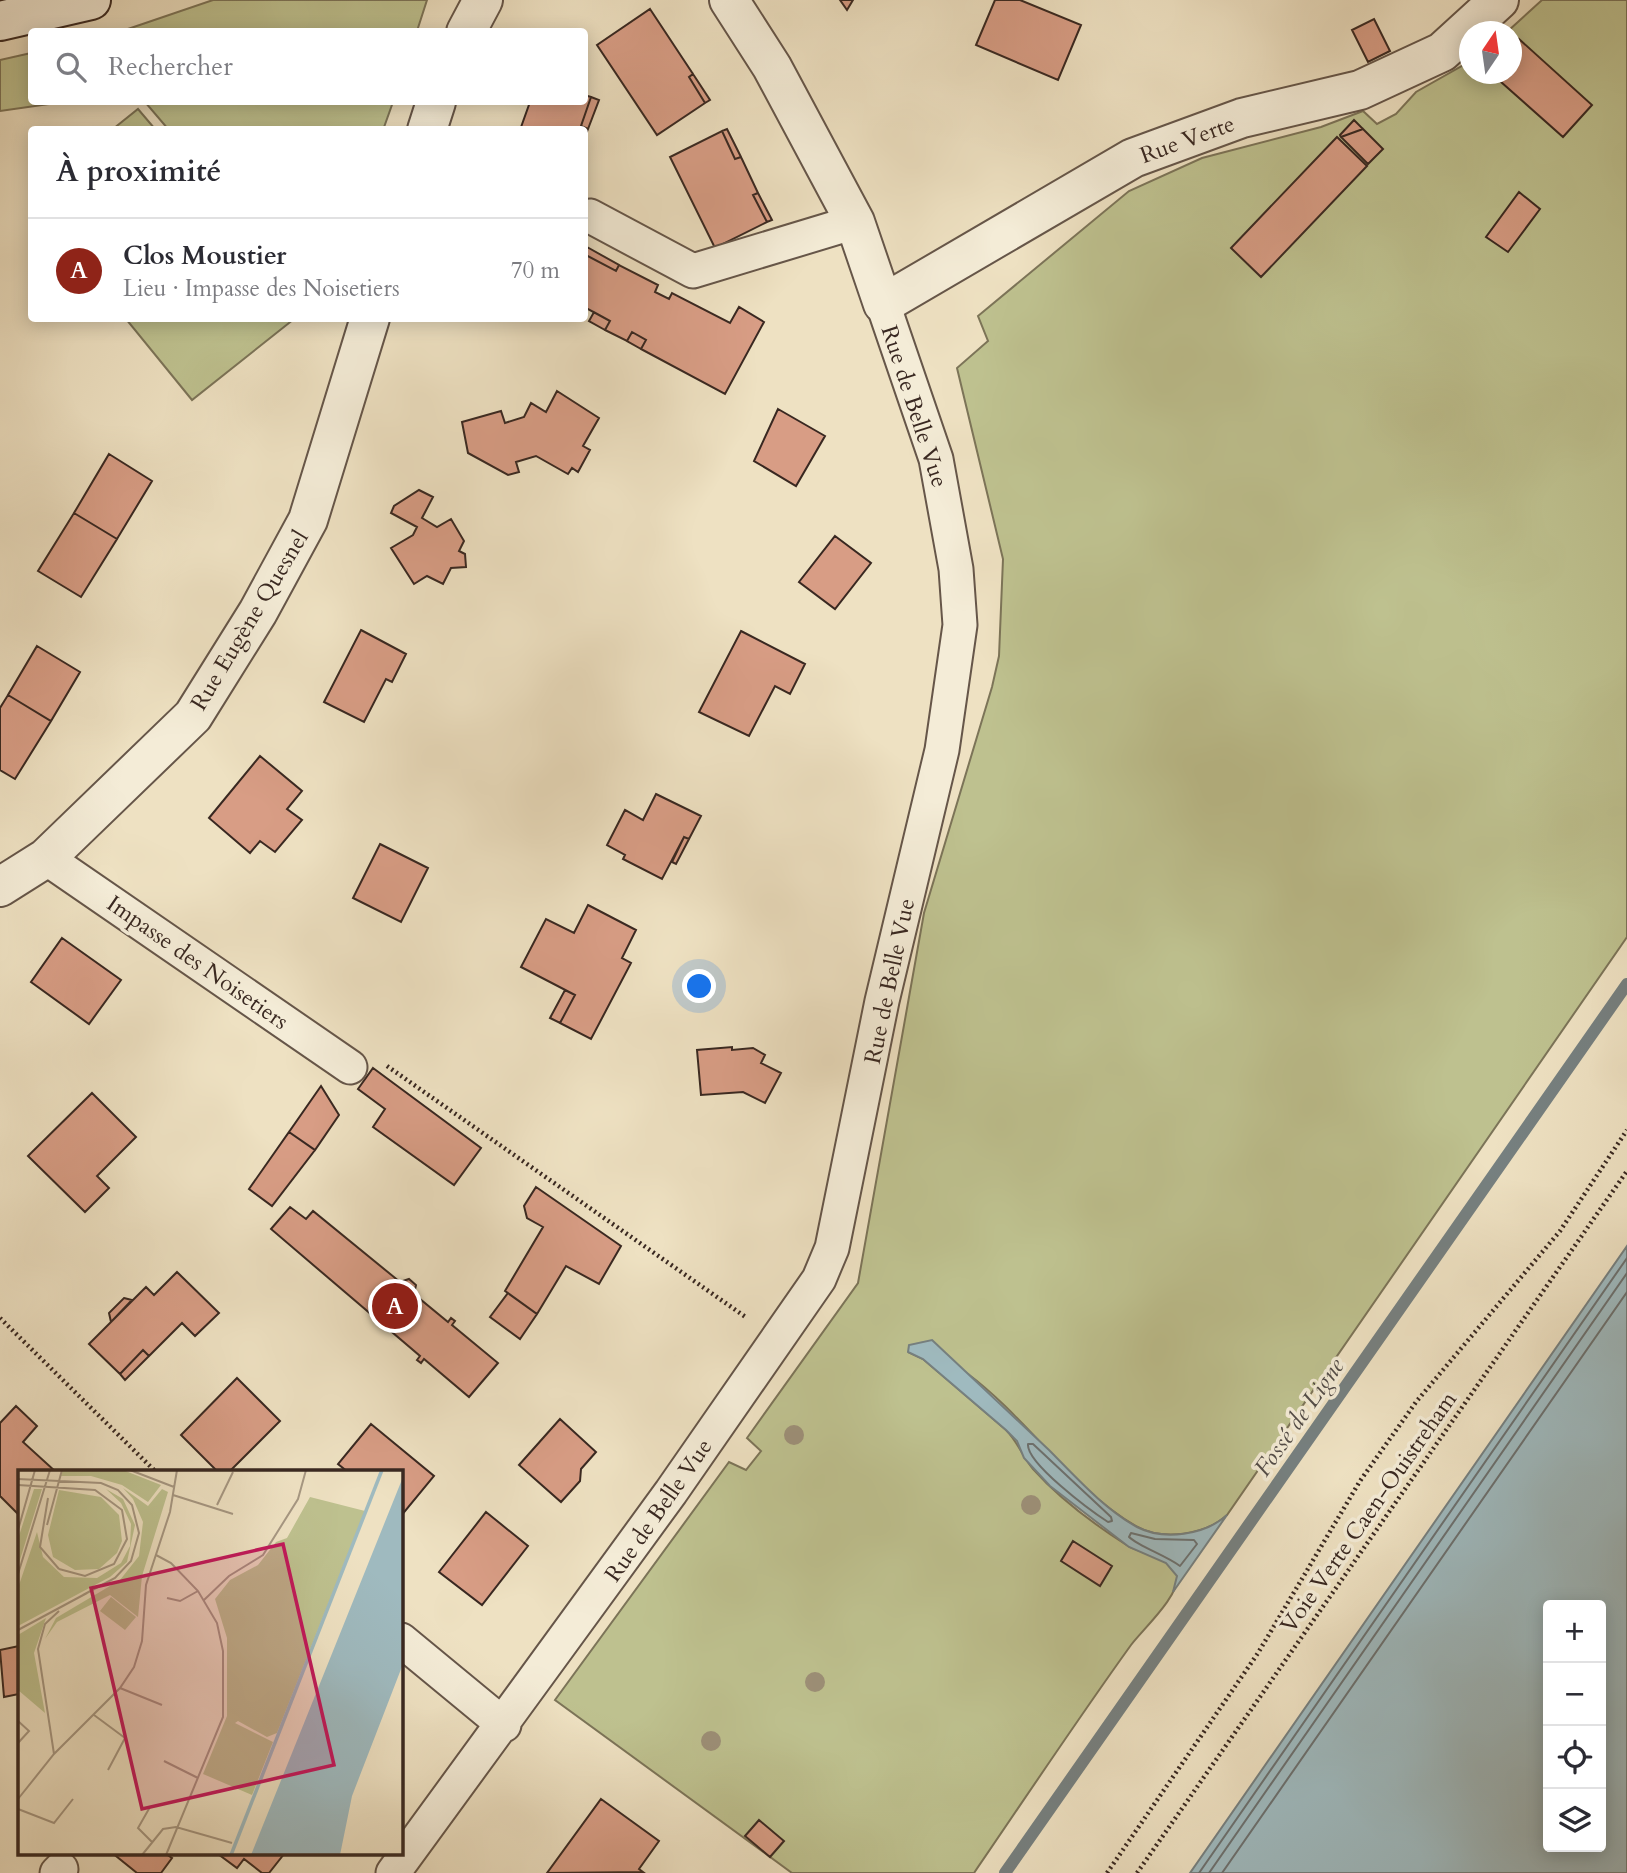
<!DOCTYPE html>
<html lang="fr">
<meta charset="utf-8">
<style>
body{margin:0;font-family:Cardo,serif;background:#f2f2f3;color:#2b2b33}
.controls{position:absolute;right:21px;bottom:21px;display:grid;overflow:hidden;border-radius:7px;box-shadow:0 4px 18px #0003}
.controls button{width:63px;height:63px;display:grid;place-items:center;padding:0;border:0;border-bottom:2px solid #e1e1e2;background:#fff;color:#2b2b33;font:35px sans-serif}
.compass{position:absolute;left:1459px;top:21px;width:63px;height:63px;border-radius:50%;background:#fff;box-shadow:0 4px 18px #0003;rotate:13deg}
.you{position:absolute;left:700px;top:987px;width:24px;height:24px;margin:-18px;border:5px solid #fff;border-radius:50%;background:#1a73e8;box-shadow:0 0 0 10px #1a73e833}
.badge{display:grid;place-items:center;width:46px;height:46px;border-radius:50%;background:#8f2418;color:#fff;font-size:23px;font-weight:700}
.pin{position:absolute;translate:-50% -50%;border:4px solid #fff;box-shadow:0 2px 7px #0006}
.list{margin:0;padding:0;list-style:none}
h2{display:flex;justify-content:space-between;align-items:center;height:91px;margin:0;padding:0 28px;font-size:30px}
h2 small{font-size:23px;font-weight:400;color:#7c7c81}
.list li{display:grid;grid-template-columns:46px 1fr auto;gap:21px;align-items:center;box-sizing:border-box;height:105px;padding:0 28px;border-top:2px solid #e1e1e2}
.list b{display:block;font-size:26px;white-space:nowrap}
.list p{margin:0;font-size:23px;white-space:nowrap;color:#7c7c81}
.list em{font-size:23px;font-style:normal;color:#7c7c81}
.icon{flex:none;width:38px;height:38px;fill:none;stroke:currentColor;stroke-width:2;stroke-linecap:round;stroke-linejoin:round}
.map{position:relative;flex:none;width:1627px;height:1873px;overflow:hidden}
.search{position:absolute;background:#fff;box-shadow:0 4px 18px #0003;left:28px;top:28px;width:560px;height:77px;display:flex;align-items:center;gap:18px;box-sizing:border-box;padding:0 24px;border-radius:7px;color:#7c7c81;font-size:26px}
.panel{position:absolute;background:#fff;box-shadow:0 4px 18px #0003;left:28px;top:126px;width:560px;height:196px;border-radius:7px}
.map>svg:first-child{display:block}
.green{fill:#bec18f;stroke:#7c7458;stroke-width:2}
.water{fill:#9fbabf;stroke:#768080;stroke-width:2;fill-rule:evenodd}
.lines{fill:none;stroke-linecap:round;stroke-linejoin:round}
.shore{stroke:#6c7170;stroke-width:2}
.stream{stroke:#768080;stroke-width:12}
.building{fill:#d89d85;stroke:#392821;stroke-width:2}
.minor-casing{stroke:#665649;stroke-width:37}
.tertiary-casing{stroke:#665649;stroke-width:42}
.secondary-casing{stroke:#392821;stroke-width:42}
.path{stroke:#392821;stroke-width:4.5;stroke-dasharray:2 3.5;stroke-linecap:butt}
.minor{stroke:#f4ecd7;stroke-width:33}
.tertiary{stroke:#f4ecd7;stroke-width:38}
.secondary{stroke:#f4ecd7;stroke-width:38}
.tree{fill:#9d9078}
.labels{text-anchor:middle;stroke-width:7;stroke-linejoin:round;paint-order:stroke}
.street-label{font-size:23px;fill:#392821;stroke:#f4ecd7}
.water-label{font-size:24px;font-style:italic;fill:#524c48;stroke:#f4ecd7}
.inset-river{fill:none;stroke:#9fbabf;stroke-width:3.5}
.inset-road{fill:none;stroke:#a69782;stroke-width:2}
.view{fill:#c2185b;fill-opacity:0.15;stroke:#c2185b;stroke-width:3.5}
.inset-edge{fill:none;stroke:#392821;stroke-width:3.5}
</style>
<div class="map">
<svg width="1627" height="1873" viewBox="0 0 1627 1873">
<rect width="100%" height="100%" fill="#eee1c2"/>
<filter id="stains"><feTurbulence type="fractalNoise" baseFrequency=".00286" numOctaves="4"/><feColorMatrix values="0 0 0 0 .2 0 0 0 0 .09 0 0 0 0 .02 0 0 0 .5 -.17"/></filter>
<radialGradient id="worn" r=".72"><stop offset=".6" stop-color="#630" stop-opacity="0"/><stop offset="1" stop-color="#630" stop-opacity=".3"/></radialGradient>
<path class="green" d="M213 0H427L417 31H122Z
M1542 0H1627V937L1227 1515C1205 1535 1163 1541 1136 1526 1074 1491 1026 1417 968 1374 953 1363 926 1358 908 1352L923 1359 1006 1430C1018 1442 1022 1456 1033 1469 1059 1498 1095 1525 1128 1546 1141 1554 1172 1557 1177 1575 1181 1595 1142 1630 1131 1645 1077 1720 1026 1797 974 1873H792L555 1700 729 1462 746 1470 761 1451 747 1438 858 1283 924 913 992 687 999 656 1003 559 957 368 988 341 978 316 1129 191 1202 158 1321 127 1363 111 1377 124 1396 114 1416 92 1469 62 1470 74H1512V32L1508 31Z
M31 53 32 102H63L0 111V60Z
M145 102H393L383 130 168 129Z
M138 109 155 129H113Z
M126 319H294L192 400Z"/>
<path class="water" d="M1627 1246V1873H1190ZM1548 1605H1601V1847H1548Z
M932 1340C971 1377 1010 1413 1049 1450 1075 1476 1104 1509 1137 1527 1164 1541 1205 1535 1227 1515L1173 1592 1177 1576 1166 1563 1129 1547 1050 1486 1024 1458 1017 1441 1006 1430 923 1359 908 1352 909 1345Z"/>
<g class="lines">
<path class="shore" d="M1028 1444H1033L1111 1517 1112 1521 1108 1522C1091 1511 1026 1463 1028 1444Z
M1131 1533 1155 1539 1194 1540 1197 1544 1180 1566C1165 1555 1140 1547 1129 1537Z
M1199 1873 1627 1258
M1209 1873 1627 1273
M1222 1873 1627 1292"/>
<path class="stream" d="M1005 1873 1627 984"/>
</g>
<path class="building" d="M840 0H853L847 10Z
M995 0H1020L1081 25 1058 80 976 45Z
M650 9 693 74 689 77 705 103 657 135 597 45Z
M1374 19 1390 51 1368 62 1352 30Z
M1519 39 1592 105 1563 137 1492 74H1512V47Z
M693 74 710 100 705 103 689 77Z
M584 95 591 97 581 126 588 129 584 139V130H520L530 102H584Z
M591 97 599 100 588 129 581 126Z
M1354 120 1363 129 1341 137 1340 135Z
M727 129 741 157 735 159 722 131Z
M1363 129 1383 149 1368 164 1341 137Z
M722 131 735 159 741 157 758 193 753 195 767 222 715 248 670 157Z
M1337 137 1367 166 1261 277 1231 248Z
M1519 192 1540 209 1508 252 1486 237Z
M758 193 772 220 767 222 753 195Z
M587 247 619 265 616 271 584 254Z
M584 254 616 271 619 265 658 285 655 292 669 299 672 293 730 323 739 307 764 322 725 394 641 349 646 340 632 332 627 341 605 330 610 321 584 307Z
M594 312 610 321 605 330 589 321Z
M632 332 646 340 641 349 627 341Z
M557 391 599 418 583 446 590 450 578 472 572 468 568 474 536 456 516 462 519 472 508 475 468 453 462 422 501 411 505 423 524 417 531 403 546 412Z
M778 409 825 436 796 486 754 461Z
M109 454 152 481 117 539 74 513Z
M419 490 433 497 422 518 437 527 451 519 464 541 459 551 465 554 466 567 451 568 443 584 427 576 414 584 391 548 413 535 417 527 391 513 394 506Z
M74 513 117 539 81 597 38 571Z
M835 536 871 563 835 609 799 582Z
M361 630 406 654 392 682 386 679 364 722 324 702Z
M741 631 805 664 790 694 775 686 749 736 699 712Z
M37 646 80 672 51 721 8 695Z
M8 695 51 721 15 779 0 770V708Z
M260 756 302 791 287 809 302 820 275 852 260 841 250 853 209 818Z
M656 794 701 816 689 839 684 837 662 879 623 859 625 855 607 845 625 810 643 820Z
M684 837 689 839 676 864 672 862Z
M380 844 428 868 401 922 353 898Z
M588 905 636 930 622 958 631 963 591 1039 560 1023 575 995 521 967 546 919 574 933Z
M62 938 121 980 89 1024 31 982Z
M565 990 575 995 560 1023 550 1018Z
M732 1047V1050L753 1048 765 1055 761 1063 781 1073 765 1103 743 1092 701 1095 697 1050Z
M373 1068 481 1148 454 1185 373 1127 385 1109 358 1089Z
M321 1086 339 1115 315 1150 289 1132Z
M92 1093 136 1137 97 1176 109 1188 85 1212 28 1156Z
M289 1132 315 1150 272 1206 249 1189Z
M536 1187 621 1246 599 1284 566 1266 537 1314 505 1291 543 1227 527 1218 524 1206Z
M290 1207 306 1219 313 1211 400 1282 409 1279 416 1285 414 1294 448 1322 451 1318 455 1321 452 1325 498 1363 469 1397 424 1359 421 1363 417 1360 420 1356 271 1229Z
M177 1272 219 1313 195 1336 182 1323 149 1356 143 1350 120 1374 89 1344 146 1287 154 1295Z
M508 1293 537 1314 520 1339 490 1317Z
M124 1298 132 1300 111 1322 109 1313Z
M143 1350 149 1356 125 1380 120 1374Z
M237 1378 280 1421 229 1472H218L181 1435Z
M16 1406 37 1426 23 1442 56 1472H19V1515L0 1496V1423Z
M560 1419 596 1452 581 1469 580 1481 561 1502 519 1465Z
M371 1424 434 1476 401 1516V1472H348L338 1464Z
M486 1512 528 1546 482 1605 439 1572Z
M1073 1541 1112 1566 1100 1586 1061 1561Z
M19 1646V1694L4 1697 0 1650Z
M601 1799 659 1841 639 1869 643 1872 547 1873Z
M759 1820 784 1841 770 1857 745 1836Z
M119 1854H166L172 1858 161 1873H137L116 1856Z
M218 1854H284L269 1873H262L244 1859 237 1868Z"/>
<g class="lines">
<g class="minor-casing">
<path id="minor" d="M590 216 693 271 855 222
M46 858 350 1067
M401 1640 504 1725
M57 1873 61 1869
M393 1873 671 1492 819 1279 832 1248 882 1001 942 750 960 625 956 569 936 459 883 304"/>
</g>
<g class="tertiary-casing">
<path id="tertiary" d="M729 0 772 67 855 222 883 304 1133 158 1242 118 1360 90 1442 52 1499 0
M466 32 483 0
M427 130 436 102
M0 887 46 858 193 716 258 612 308 520 370 318"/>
</g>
<g class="secondary-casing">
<path id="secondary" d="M0 21 91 0"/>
</g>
<path class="path" d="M387 1066 747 1318
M0 1318 156 1472
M1107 1873 1258 1653 1360 1481 1416 1402 1560 1231 1627 1130
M1137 1873 1627 1171"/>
<use href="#minor" class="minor"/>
<use href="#tertiary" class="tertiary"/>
<use href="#secondary" class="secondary"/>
</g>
<g class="tree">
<circle cx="794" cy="1435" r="10"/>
<circle cx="1031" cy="1505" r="10"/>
<circle cx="815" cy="1682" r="10"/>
<circle cx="711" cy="1741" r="10"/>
</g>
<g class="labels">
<g class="street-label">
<text transform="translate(1187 139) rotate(-20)" y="8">Rue Verte</text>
<text transform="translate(915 406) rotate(72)" y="8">Rue de Belle Vue</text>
<text transform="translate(249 620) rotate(-59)" y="8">Rue Eugène Quesnel</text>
<text transform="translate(198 962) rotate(35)" y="8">Impasse des Noisetiers</text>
<text transform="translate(889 981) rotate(-78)" y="8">Rue de Belle Vue</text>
<text transform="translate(658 1510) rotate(-55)" y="8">Rue de Belle Vue</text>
<text transform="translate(1368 1512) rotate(-55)" y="8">Voie Verte Caen-Ouistreham</text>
</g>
<g class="water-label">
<text transform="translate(1299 1417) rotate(-55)" y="8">Fossé de Ligne</text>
</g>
</g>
<g transform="translate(18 1470)">
<rect width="385" height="385" fill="#eee1c2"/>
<path d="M45 0H105L143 15 130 32 104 15 73 6H43ZM105 18 130 36 144 19 150 22 124 106 120 147 92 125 39 152 27 169 38 148 102 110 121 86 125 52 115 29ZM16 19H24L0 96V69ZM88 19 105 29 117 55 109 92 92 107 0 156V118L19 62 25 87 46 107 79 108 103 93 112 76 113 54 103 33ZM41 20 83 27 101 45 104 71 99 83 81 99 57 100 35 87 30 65ZM292 27 347 41 259 263 249 267 220 251 217 253 255 272 234 325 185 304 209 246V168L197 129 212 110 240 95 258 72 269 68ZM93 127 118 147 107 160 82 141ZM28 148 16 183 27 243 0 220V165Z" fill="#bec18f"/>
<path d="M385 7V194L334 326 322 385H233Z" fill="#9fbabf"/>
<path class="inset-river" d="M213 385 364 0"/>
<path class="inset-road" d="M112 0 156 17M0 9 83 13 100 20 114 35 121 63 113 91 97 108 65 125M0 15 77 20 104 40 109 69 96 94 67 106 41 99M155 25 215 44M30 28 22 77 41 99M199 35 215 2M29 55 44 0M0 60 17 0M138 85 153 93 180 121 199 153 205 181V247L148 385M0 104 32 0M149 128 162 131 180 121M186 130 211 106 245 85 280 29 288 0M0 160 69 123M102 218 144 235M76 245 107 268 90 300M0 251 11 261 0 273M36 284 20 179 27 154 41 141M146 291 180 308M0 329 36 284 102 218 116 197 124 171 128 115 152 42 159 0M132 337 120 358 134 372M0 339 36 353 55 329M124 385 145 359 158 357 214 373"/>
<path class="view" d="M265 74 316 295 124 339 73 118Z"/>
<rect width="385" height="385" class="inset-edge"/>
</g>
<rect width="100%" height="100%" filter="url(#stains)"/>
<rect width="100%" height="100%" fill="url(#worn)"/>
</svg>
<div class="controls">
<button>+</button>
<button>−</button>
<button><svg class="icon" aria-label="locate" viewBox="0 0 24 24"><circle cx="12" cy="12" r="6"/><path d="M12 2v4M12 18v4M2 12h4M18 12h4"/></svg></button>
<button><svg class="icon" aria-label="layers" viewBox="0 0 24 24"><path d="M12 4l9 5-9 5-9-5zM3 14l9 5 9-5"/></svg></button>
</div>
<svg class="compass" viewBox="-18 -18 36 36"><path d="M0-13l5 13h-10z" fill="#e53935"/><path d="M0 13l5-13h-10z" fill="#7c7c81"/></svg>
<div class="you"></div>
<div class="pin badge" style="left:395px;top:1306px">A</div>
<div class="search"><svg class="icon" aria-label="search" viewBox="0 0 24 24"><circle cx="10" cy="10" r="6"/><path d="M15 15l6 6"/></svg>Rechercher</div>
<section class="panel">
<h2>À proximité<small></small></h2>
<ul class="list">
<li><span class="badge">A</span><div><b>Clos Moustier</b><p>Lieu · Impasse des Noisetiers</p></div><em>70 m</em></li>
</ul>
</section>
</div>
